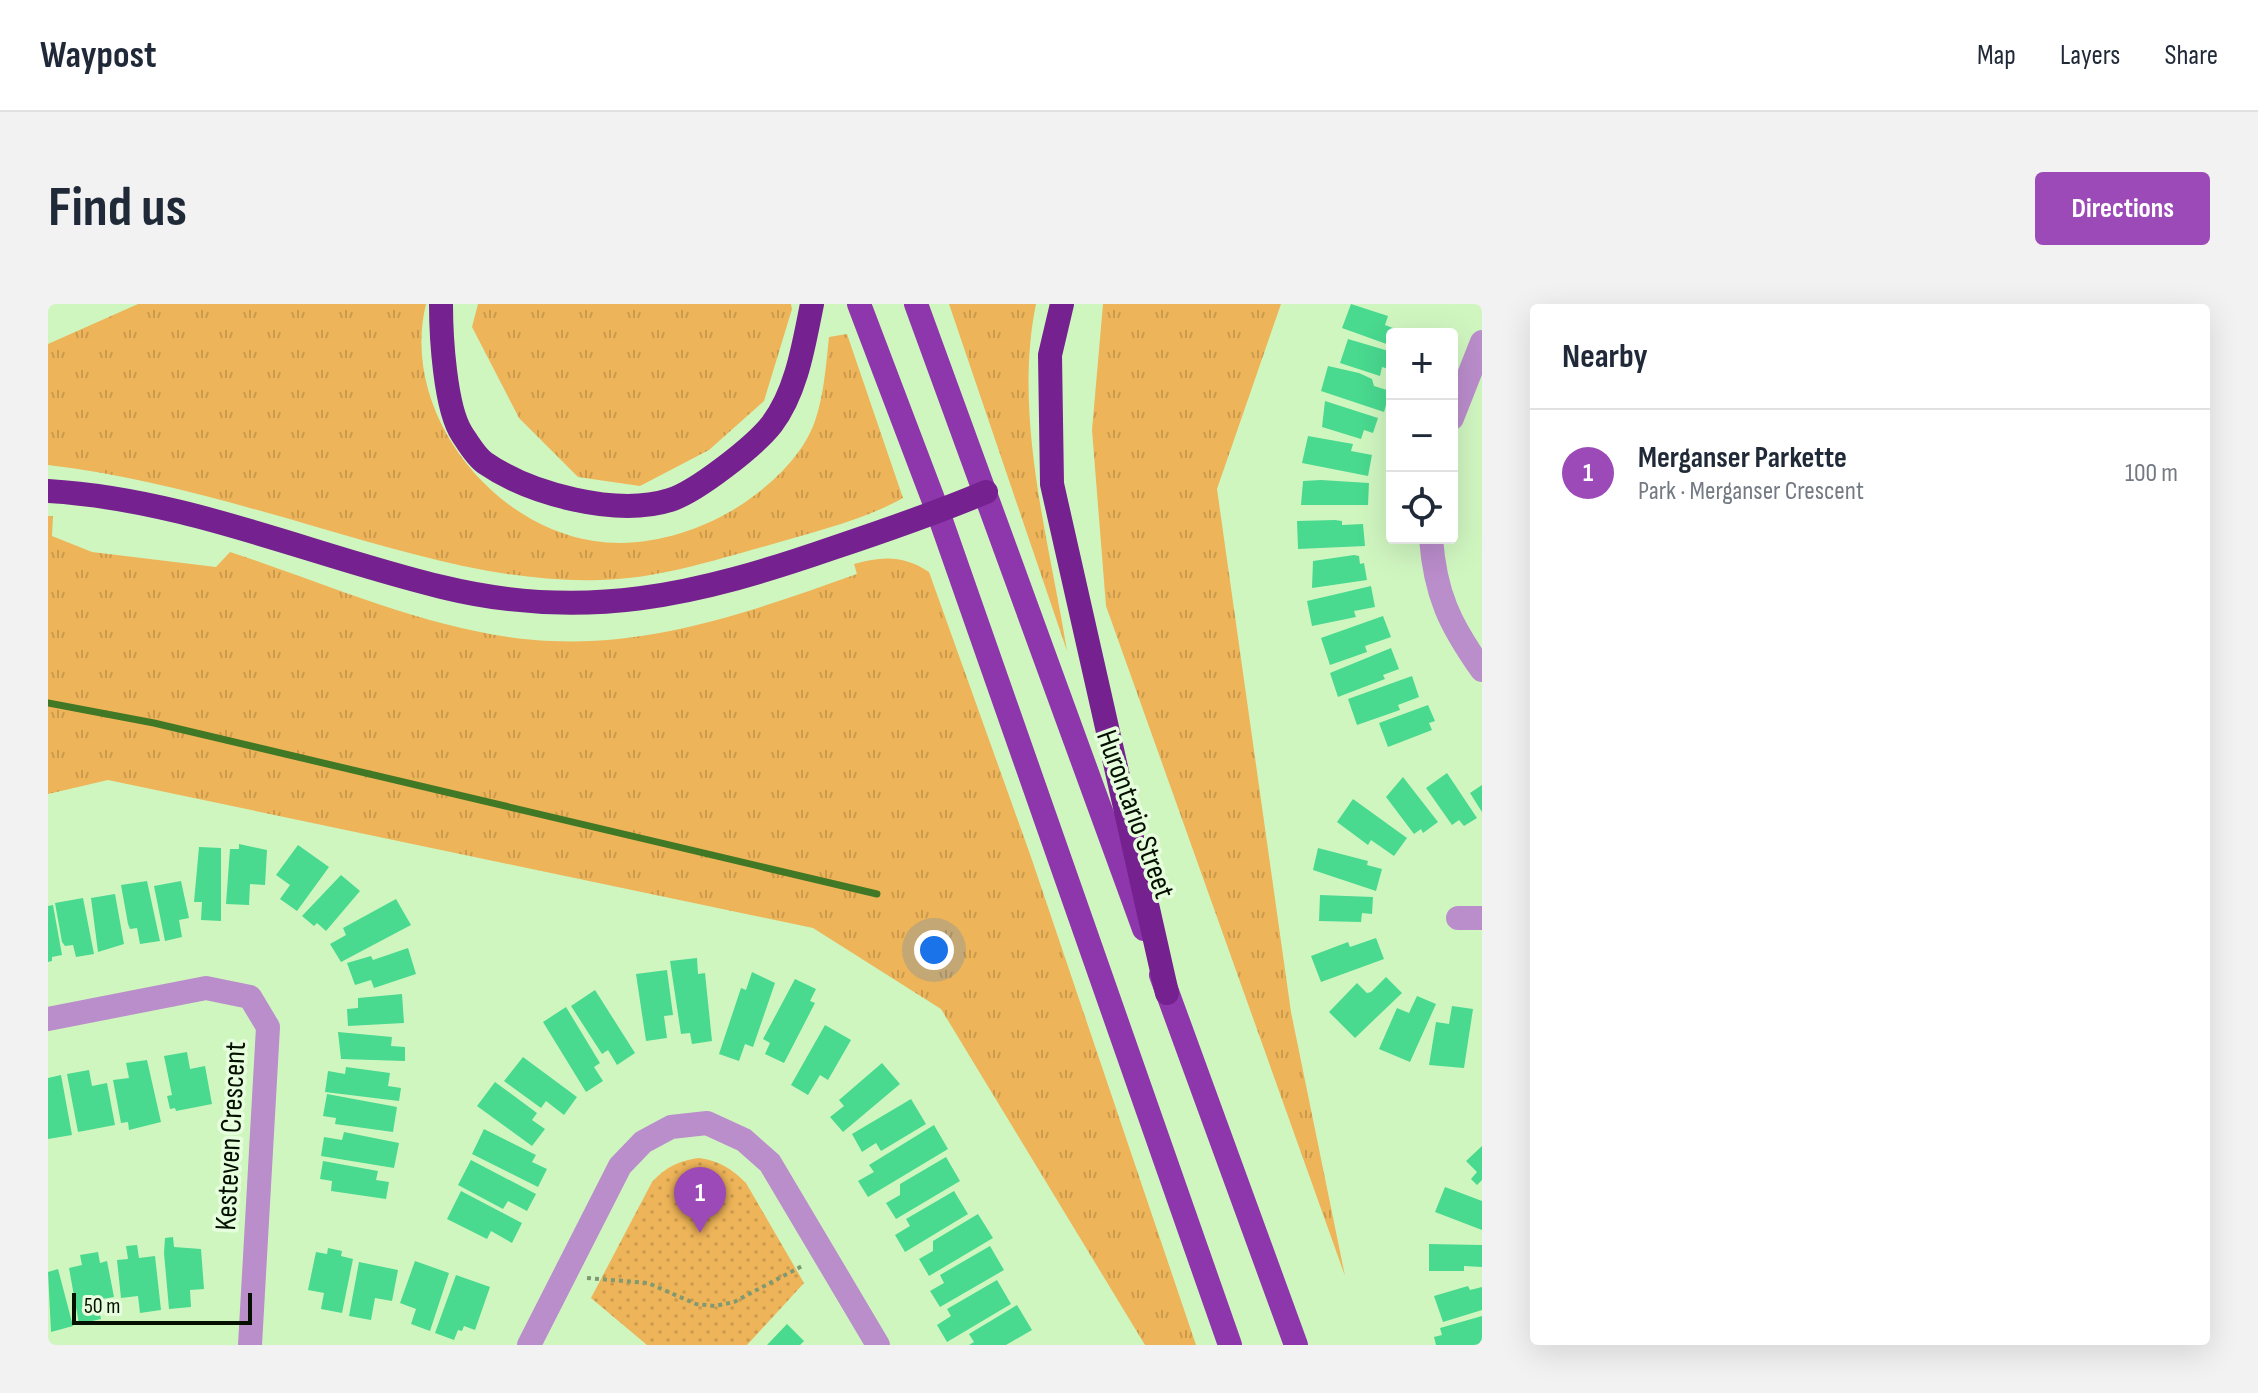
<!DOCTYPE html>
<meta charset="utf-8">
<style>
body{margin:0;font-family:"Sofia Sans Condensed",sans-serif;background:#f2f2f3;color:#1f2937}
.controls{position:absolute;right:24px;top:24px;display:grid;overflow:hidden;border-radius:8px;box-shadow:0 8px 32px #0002}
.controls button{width:72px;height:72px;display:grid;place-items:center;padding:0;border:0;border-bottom:2px solid #e0e1e3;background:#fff;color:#1f2937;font:40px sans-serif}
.scale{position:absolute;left:24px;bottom:20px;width:180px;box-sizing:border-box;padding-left:8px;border:4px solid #051001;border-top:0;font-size:22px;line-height:28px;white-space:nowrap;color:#051001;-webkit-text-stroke:6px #e7fede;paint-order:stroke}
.you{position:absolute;left:886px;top:646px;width:28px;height:28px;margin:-20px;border:6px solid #fff;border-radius:50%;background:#1a73e8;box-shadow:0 0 0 12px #1a73e833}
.badge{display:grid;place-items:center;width:52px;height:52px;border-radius:50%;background:#9c4ab8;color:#fff;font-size:26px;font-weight:700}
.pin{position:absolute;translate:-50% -66px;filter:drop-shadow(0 2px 4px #0008)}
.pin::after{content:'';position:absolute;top:42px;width:28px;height:24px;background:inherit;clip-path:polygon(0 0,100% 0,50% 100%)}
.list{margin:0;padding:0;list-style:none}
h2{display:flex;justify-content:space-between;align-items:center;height:104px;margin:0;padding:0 32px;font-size:34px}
h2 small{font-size:26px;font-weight:400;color:#747a83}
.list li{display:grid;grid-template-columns:52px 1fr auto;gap:24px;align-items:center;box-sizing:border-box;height:128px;padding:0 32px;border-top:2px solid #e0e1e3}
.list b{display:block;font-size:30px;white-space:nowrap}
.list p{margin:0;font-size:26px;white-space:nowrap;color:#747a83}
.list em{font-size:26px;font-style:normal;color:#747a83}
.icon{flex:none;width:44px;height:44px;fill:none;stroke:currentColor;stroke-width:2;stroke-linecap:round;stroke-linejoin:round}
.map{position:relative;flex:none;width:1434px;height:1041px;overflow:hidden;border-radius:8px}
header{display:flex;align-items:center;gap:48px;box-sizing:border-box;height:112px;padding:0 40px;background:#fff;border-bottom:2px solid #e0e1e3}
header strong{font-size:38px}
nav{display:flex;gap:44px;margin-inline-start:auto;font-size:28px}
.intro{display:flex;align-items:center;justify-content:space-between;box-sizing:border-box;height:192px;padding:0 48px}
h1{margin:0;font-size:56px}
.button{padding:20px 36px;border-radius:8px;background:#9c4ab8;color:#fff;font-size:28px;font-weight:700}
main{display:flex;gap:48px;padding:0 48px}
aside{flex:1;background:#fff;border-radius:8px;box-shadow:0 8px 32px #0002}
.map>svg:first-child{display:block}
.grass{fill:url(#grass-tufts)}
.park{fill:url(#park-dots)}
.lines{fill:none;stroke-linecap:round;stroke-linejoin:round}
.stream{stroke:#417825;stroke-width:7}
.building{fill:#49d98f}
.path{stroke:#7f9a73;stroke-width:4;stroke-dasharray:4 4;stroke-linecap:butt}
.street{stroke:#ba8dcb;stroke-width:24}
.primary{stroke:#8e36ab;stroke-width:24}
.highway{stroke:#75218f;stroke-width:24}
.labels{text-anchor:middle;stroke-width:7;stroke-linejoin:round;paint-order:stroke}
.street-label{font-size:30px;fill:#051001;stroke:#e7fede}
</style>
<header>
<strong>Waypost</strong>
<nav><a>Map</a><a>Layers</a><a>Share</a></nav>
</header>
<div class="intro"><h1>Find us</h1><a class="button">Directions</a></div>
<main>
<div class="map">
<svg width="1434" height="1041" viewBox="0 0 1434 1041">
<defs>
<pattern id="grass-tufts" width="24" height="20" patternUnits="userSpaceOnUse" patternTransform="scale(2)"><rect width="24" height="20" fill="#eeb459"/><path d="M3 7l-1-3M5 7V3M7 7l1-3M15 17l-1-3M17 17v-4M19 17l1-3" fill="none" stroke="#cb9a4c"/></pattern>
<pattern id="park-dots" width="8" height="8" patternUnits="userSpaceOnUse" patternTransform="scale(2)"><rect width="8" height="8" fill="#eeb459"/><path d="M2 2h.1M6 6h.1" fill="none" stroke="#cb9a4c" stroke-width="1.8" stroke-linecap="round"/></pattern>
</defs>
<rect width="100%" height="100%" fill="#d0f6c0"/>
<path class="grass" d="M90 0H378C352 106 441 221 546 237 598 245 654 227 696 199 725 179 755 151 767 117 776 90 778 61 781 33L799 30 855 194C814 217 764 228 718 242 664 257 608 275 552 276 456 279 363 250 272 224 182 198 93 172 0 161V40Z
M430 0H743L744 5 716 97 661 146 592 182 530 173 471 114 424 23Z
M901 0H988C965 113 1001 235 1019 347Z
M1055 0H1233L1169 185 1243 708 1297 972 1058 302 1044 126Z
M0 212H5L4 232 44 248 168 263 182 248C283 281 396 333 503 337 610 342 710 305 809 270L806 260C834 252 856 251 881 268L983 553 1148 1041H1097L893 705 765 624 60 476 0 490Z"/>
<path class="park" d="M651 854C671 857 683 864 698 879L756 979 699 1041H599L543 994 604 878C618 863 630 857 651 854Z"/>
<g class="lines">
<path class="stream" d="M0 399 106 419 829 590"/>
</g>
<path class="building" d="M1303 0 1340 12 1337 21 1361 30H1344V42L1294 24Z
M1300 35 1344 48V66L1334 63 1332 72 1292 59Z
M1280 62 1311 69 1324 75 1326 82 1342 87 1336 108 1273 87Z
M1277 97 1330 114 1325 129 1316 126 1313 135 1274 123Z
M1260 132 1305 140 1303 147 1324 151 1320 172 1254 159Z
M1273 176 1321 179 1320 201H1253L1255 177Z
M1287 216 1294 217V221L1315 220 1317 242 1250 245 1249 217Z
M1306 251 1311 252 1312 260 1316 259 1319 276 1264 284 1265 257Z
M1323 282 1327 303 1306 307 1308 313 1264 322 1259 297Z
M1335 312 1343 333 1317 342 1319 348 1282 361 1273 334Z
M1343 344 1351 365 1335 371 1337 375 1290 393 1282 369Z
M1364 372 1371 393 1350 401 1352 406 1309 421 1300 395Z
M1380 401 1387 417 1381 419 1384 426 1340 443 1331 419Z
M1399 469 1429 514 1416 522 1411 516 1404 521 1378 484Z
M1355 473 1390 518 1375 529 1373 525 1366 530 1338 493Z
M1434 481V508L1422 489Z
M1305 495 1359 534 1346 552 1323 536 1320 541 1289 518Z
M191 540 219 546 217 581 202 580 201 601 178 600 182 545H191Z
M250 541 281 563 249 607 232 595 242 581 228 571Z
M151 543 173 544V617L153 616 154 598H146Z
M1270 544 1320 557 1319 561 1334 565 1328 587 1265 566Z
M293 571 312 587 278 627 269 619 266 622 254 612Z
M99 577 112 637 92 640 89 624 82 625 80 620 73 581Z
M133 577 141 614 131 616 134 633 117 637 106 582Z
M67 590 76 640 50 648 43 594Z
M1272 591 1325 593 1324 610 1314 609 1313 618 1271 617Z
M35 594 46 650 28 653 25 641 17 642 14 638 7 599Z
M348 595 363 621 293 658 282 640 298 631 295 624Z
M5 601 14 651 4 653V657L0 658V602Z
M1328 634 1336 655 1273 678 1263 652 1300 638 1302 643Z
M360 644 368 670 326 684 323 676 307 681 299 659 323 652 325 656Z
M649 654 650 670 657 669 664 737 644 740 642 729 633 730 622 657Z
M619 666 625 711 616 712 619 734 598 737 588 670Z
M704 668 727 679 705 743 697 740 691 757 671 750 693 684 698 686Z
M1338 673 1354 689 1307 734 1281 708 1309 679 1319 689 1323 688Z
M747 675 768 685 762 697 767 699 736 759 717 750 722 739 715 735Z
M547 686 587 749 569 761 560 746 554 750 523 702Z
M354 690 356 719 300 722 299 705 310 704V694Z
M1369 692 1388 700 1362 758 1331 745 1349 704 1361 709Z
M1404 702 1425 705 1416 764 1381 761 1388 718 1401 720Z
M518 703 552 759 546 763 555 777 538 788 495 718Z
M777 721 803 736 780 776 772 771 760 791 743 781Z
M290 728 344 733 343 742 357 743V757L293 755Z
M139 748 142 765 157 762 164 800 128 807 127 804 122 805 119 792 124 791 116 752Z
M475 753 529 793 516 811 498 797 493 804 456 777Z
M99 756 113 818 81 826 80 818 73 819 65 776 81 774 78 759Z
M834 759 852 780 795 828 782 813 796 802 791 796Z
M298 763 342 769 340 782 353 784 351 797 277 788 280 767 297 770Z
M41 766 44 782 59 779 67 821 30 828 19 770Z
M13 771 24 831 0 835V774Z
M447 778 489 809 484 816 497 825 484 842 429 802Z
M279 790 349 803 345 828 287 820 288 814 275 812Z
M863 795 878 820 833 847 828 839 814 848 804 830Z
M886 821 900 845 820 893 810 877 826 868 821 861Z
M436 825 488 851 484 858 499 865 490 883 424 850Z
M296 828 351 839 346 864 273 852 276 833 294 836Z
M1434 842V876L1429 881 1423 875 1429 868 1418 857Z
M898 853 912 877 848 915 838 899 852 891V880Z
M423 856 488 890 479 907 460 897 455 905 410 881Z
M275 857 330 867 328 876 341 878 338 895 283 887 284 877 272 875Z
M1397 883 1434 897V926L1387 908Z
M413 887 474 919 464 939 443 927 439 935 399 915Z
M906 887 920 910 857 948 847 931 862 922 858 915Z
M930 910 945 934 881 972 871 955 885 947V937Z
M125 933 126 943 153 945 156 985 142 986 143 1003 121 1005 116 949 117 934Z
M1381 940 1434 941V963L1416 962V967H1381Z
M89 941 91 954 107 952 113 1006 92 1009 90 992 73 994 69 956 80 955 78 942Z
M942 942 956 966 892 1003 882 987 896 979 892 971Z
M280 944 294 947 293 952 305 955 294 1009 273 1005 276 989 260 986 268 948 279 950Z
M50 948 52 959 59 957 66 993 49 996 53 1015 31 1020 21 964 34 961 32 951Z
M367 957 401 969 382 1027 363 1020 368 1005 352 999Z
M311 958 350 966 344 997 327 994 323 1016 301 1012Z
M10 965 25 1022 3 1028 0 968Z
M408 971 442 983 427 1026 416 1022 414 1027 410 1026 406 1036 387 1029Z
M949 976 963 1000 899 1038 889 1021 903 1012 899 1005Z
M1420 982 1422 986 1434 983V1006L1395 1018 1386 992Z
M969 1001 984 1026 958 1041H921L926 1038 921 1030Z
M1434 1012V1041H1388L1386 1033 1394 1031 1392 1024Z
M739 1020 756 1037 752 1041H719Z"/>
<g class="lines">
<path class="path" d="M539 974 600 979 648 1000 667 1002 686 998 756 961"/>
<path class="street" d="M1404 114 1434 38
M1383 234C1387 290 1402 321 1434 366
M1410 614H1434
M0 715 158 684 202 693 220 723 202 1041
M481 1041 572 862 595 838 623 823 659 819 696 836 722 859 830 1041"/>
<path class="primary" d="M811 0 890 208 1182 1041
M868 0 1096 625
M1113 671 1248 1041"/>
<path class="highway" d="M393 0C393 32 397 104 414 130 420 139 428 153 437 159 482 190 568 213 622 196 648 188 707 142 724 120 749 87 756 39 764 0
M1014 0 1002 51 1004 180 1119 689
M0 187C137 195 262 251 394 283 537 318 649 291 785 244 836 227 888 209 938 188"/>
</g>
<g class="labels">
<g class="street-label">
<text transform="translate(1088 510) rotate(70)" y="10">Hurontario Street</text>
<text transform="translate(182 832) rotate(-87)" y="10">Kesteven Crescent</text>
</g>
</g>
</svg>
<div class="controls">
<button>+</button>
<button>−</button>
<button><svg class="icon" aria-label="locate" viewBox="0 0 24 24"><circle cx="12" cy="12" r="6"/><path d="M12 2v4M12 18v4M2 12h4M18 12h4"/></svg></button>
</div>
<div class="scale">50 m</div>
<div class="you"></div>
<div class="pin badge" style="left:652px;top:929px">1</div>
</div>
<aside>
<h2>Nearby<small></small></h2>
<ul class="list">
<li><span class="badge">1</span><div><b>Merganser Parkette</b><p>Park · Merganser Crescent</p></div><em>100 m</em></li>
</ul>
</aside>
</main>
